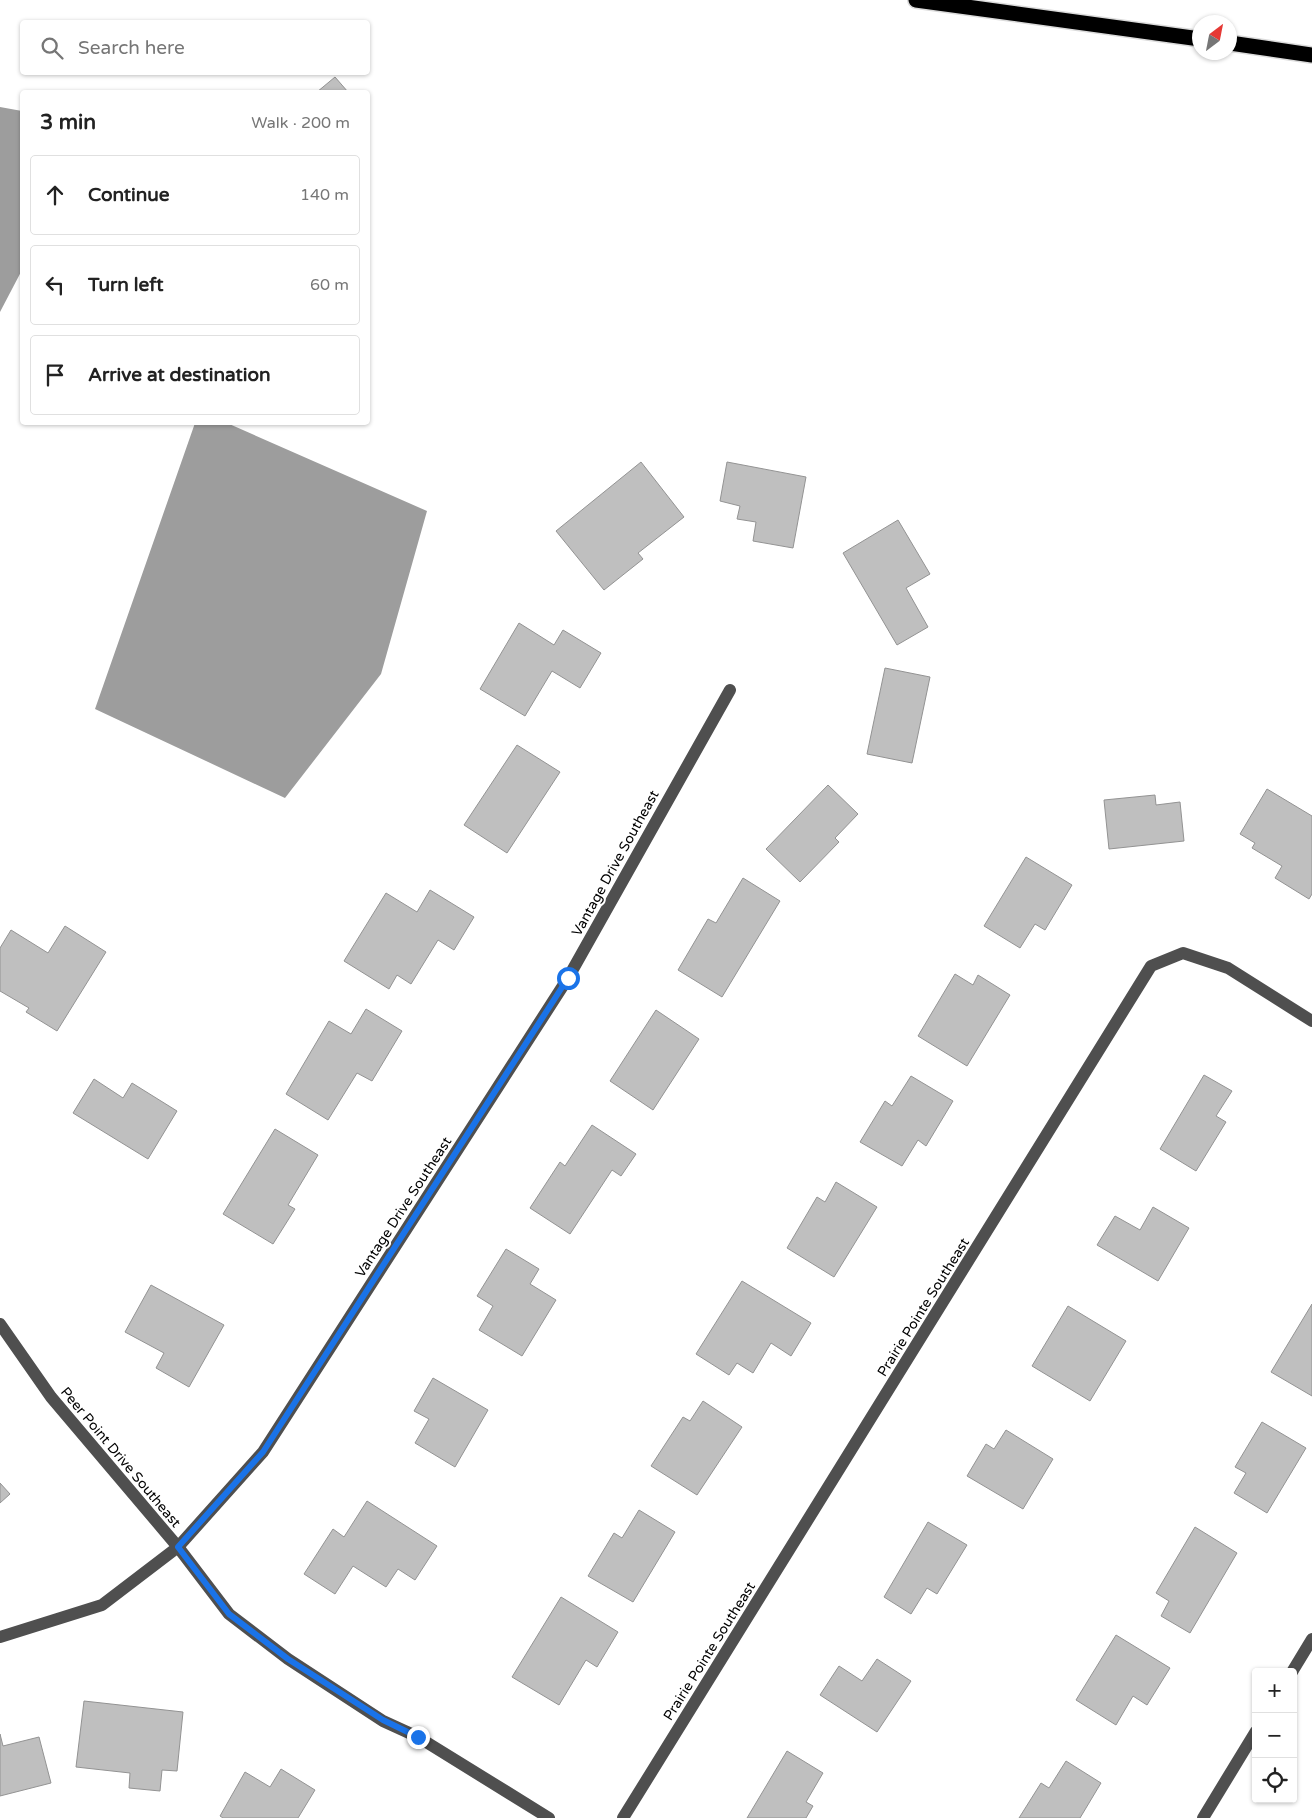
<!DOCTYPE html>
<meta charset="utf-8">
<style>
body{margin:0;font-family:"Varela Round",sans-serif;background:#f6f6f6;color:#222}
.controls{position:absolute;right:15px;bottom:15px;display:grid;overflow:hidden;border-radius:5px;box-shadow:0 1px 4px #0004}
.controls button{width:45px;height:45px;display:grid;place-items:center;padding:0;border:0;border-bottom:1px solid #e0e0e0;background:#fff;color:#222;font:25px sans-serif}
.compass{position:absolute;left:1192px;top:15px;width:45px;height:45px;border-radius:50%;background:#fff;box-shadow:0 1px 4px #0004;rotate:32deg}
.stop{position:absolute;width:15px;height:15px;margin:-11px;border:4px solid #1a73e8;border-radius:50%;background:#fff}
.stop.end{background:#1a73e8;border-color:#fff;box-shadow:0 1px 5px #0008}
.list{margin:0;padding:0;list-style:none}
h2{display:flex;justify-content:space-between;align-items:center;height:65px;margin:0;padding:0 20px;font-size:21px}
h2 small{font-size:16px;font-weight:400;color:#767676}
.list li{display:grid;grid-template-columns:32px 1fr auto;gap:15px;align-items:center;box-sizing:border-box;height:80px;margin:0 10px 10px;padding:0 10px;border:1px solid #e0e0e0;border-radius:5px}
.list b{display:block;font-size:19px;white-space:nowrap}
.list em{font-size:16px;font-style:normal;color:#767676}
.icon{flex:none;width:28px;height:28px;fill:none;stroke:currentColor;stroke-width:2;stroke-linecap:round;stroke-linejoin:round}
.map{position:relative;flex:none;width:1312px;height:1818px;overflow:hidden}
.search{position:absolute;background:#fff;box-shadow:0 1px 4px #0004;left:20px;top:20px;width:350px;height:55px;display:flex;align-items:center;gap:12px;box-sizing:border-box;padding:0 18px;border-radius:5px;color:#767676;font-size:19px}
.panel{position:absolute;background:#fff;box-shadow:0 1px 4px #0004;left:20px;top:90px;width:350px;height:335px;border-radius:5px}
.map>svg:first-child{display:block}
.water{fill:#9d9d9d}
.building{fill:#bfbfbf;stroke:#939393}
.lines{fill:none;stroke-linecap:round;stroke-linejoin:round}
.highway-casing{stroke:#dbdbdb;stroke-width:18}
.minor{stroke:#4f4f4f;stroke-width:12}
.highway{stroke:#000;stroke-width:15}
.route{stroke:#1a73e8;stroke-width:6}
.labels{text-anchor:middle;stroke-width:4;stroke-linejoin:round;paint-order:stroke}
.street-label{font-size:14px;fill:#000;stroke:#fff}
</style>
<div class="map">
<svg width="1312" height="1818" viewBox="0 0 1312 1818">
<rect width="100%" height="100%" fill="#fff"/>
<path class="water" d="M0 107 22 111V270L0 312Z
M195 423H227L427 511 381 674 285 798 95 709Z"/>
<path class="building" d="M335 77 348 92H317Z
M641 462 684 517 638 553 643 559 604 590 556 531Z
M727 462 806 477 793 548 753 541 756 522 737 519 740 506 720 501Z
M898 520 930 574 906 588 928 627 897 645 843 553Z
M519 623 554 645 563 630 601 653 580 688 552 671 525 716 480 689Z
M885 668 930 677 912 763 867 754Z
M517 745 560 772 507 853 464 825Z
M828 785 858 814 835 838 839 842 800 882 766 849Z
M1267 789 1312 816V894L1309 899 1275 878 1282 866 1252 848 1255 843 1240 834Z
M1155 795 1156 805 1180 802 1184 841 1109 849 1104 800Z
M1026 857 1072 885 1045 930 1035 924 1020 948 984 926Z
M743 878 780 901 722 997 678 970 708 919 716 923Z
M430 890 474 917 454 950 438 940 411 984 397 975 389 989 344 961 386 893 417 912Z
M65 926 106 952 57 1031 26 1012 29 1008 0 991V948L11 930 48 953Z
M955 974 973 985 978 975 1010 995 967 1066 918 1036Z
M366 1009 402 1031 372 1081 357 1073 328 1120 286 1094 329 1021 351 1034Z
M656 1010 699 1039 653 1110 610 1081Z
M1204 1075 1232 1091 1216 1116 1226 1122 1196 1171 1160 1149Z
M911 1076 953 1101 926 1146 918 1140 902 1166 860 1142 885 1101 892 1106Z
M94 1079 123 1098 132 1083 177 1111 148 1159 73 1113Z
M592 1125 636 1154 621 1176 612 1170 570 1234 530 1208 560 1162 565 1166Z
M275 1129 318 1155 288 1205 295 1209 273 1244 223 1214Z
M836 1182 877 1207 834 1277 787 1248 817 1197 825 1202Z
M1153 1207 1189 1228 1158 1281 1097 1245 1115 1216 1140 1230Z
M506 1249 539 1269 530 1284 556 1300 522 1356 479 1330 493 1306 477 1296Z
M742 1281 811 1323 791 1356 771 1343 753 1373 737 1363 729 1375 696 1354Z
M151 1285 224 1325 189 1387 156 1368 164 1353 125 1332Z
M1312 1304V1396L1271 1372Z
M1068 1306 1126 1341 1090 1401 1032 1366Z
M433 1378 488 1410 455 1467 415 1443 429 1419 414 1411Z
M703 1401 742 1427 697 1495 651 1466 683 1417 690 1421Z
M1262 1422 1306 1448 1267 1513 1234 1493 1246 1473 1235 1467Z
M1006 1430 1053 1459 1023 1509 967 1476 986 1444 994 1449Z
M0 1483 10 1494 0 1503Z
M367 1501 437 1546 415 1580 398 1569 386 1587 353 1566 335 1594 304 1574 333 1529 344 1537Z
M639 1510 675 1532 633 1602 588 1576 614 1533 622 1538Z
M928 1522 967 1545 937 1594 927 1588 911 1614 884 1597Z
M1195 1527 1237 1553 1190 1633 1161 1616 1169 1601 1156 1593Z
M561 1597 618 1632 597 1667 586 1660 559 1705 512 1677Z
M1116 1635 1170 1668 1147 1705 1133 1696 1116 1725 1076 1700Z
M877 1659 911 1681 877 1732 820 1695 839 1666 862 1681Z
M84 1701 183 1712 177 1771 162 1770 160 1791 129 1788 130 1773 76 1767Z
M0 1734 3 1746 39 1737 51 1783 0 1796Z
M787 1751 823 1773 806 1802 813 1806 806 1818H747Z
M1066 1761 1101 1783 1080 1818H1019L1041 1783 1049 1788Z
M281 1769 315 1790 298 1818H223L220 1816 245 1772 270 1787Z"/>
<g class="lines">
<g class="highway-casing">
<path id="highway" d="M916 0 1200 39
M1230 43 1312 55"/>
</g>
<path class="minor" d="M0 1324 51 1397 178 1547 229 1614 288 1659 383 1721 418 1737 549 1818
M0 1637 102 1605 178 1547 263 1452 568 978 730 690
M1292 1672 1312 1639
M623 1818 1151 966 1183 953 1228 968 1312 1021
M1203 1818 1256 1731"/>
<use href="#highway" class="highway"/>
</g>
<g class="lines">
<path class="route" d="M418 1737 383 1720 288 1659 229 1614 178 1547 263 1452 568 978"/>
</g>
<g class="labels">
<g class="street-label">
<text transform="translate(615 863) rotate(-61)" y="5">Vantage Drive Southeast</text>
<text transform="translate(403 1207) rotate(-57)" y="5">Vantage Drive Southeast</text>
<text transform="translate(923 1307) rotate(-58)" y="5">Prairie Pointe Southeast</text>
<text transform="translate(121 1457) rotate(50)" y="5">Peer Point Drive Southeast</text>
<text transform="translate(709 1651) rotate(-58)" y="5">Prairie Pointe Southeast</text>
</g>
</g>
</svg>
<div class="controls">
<button>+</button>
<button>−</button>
<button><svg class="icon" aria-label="locate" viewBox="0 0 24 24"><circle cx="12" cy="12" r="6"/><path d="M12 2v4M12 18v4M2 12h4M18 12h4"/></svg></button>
</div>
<svg class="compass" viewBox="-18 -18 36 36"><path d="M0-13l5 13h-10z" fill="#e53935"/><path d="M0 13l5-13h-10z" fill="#767676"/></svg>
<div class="stop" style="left:568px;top:978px"></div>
<div class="stop end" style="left:418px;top:1737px"></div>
<div class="search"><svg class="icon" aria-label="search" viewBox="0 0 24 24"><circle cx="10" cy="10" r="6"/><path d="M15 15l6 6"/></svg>Search here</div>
<section class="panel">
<h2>3 min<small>Walk · 200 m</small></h2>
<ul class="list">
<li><svg class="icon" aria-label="ahead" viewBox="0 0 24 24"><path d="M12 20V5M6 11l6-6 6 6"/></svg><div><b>Continue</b></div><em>140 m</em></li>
<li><svg class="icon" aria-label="left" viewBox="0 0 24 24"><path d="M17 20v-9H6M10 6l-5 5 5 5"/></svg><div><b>Turn left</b></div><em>60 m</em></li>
<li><svg class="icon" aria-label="arrive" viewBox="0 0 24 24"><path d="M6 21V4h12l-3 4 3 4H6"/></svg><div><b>Arrive at destination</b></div></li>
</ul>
</section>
</div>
